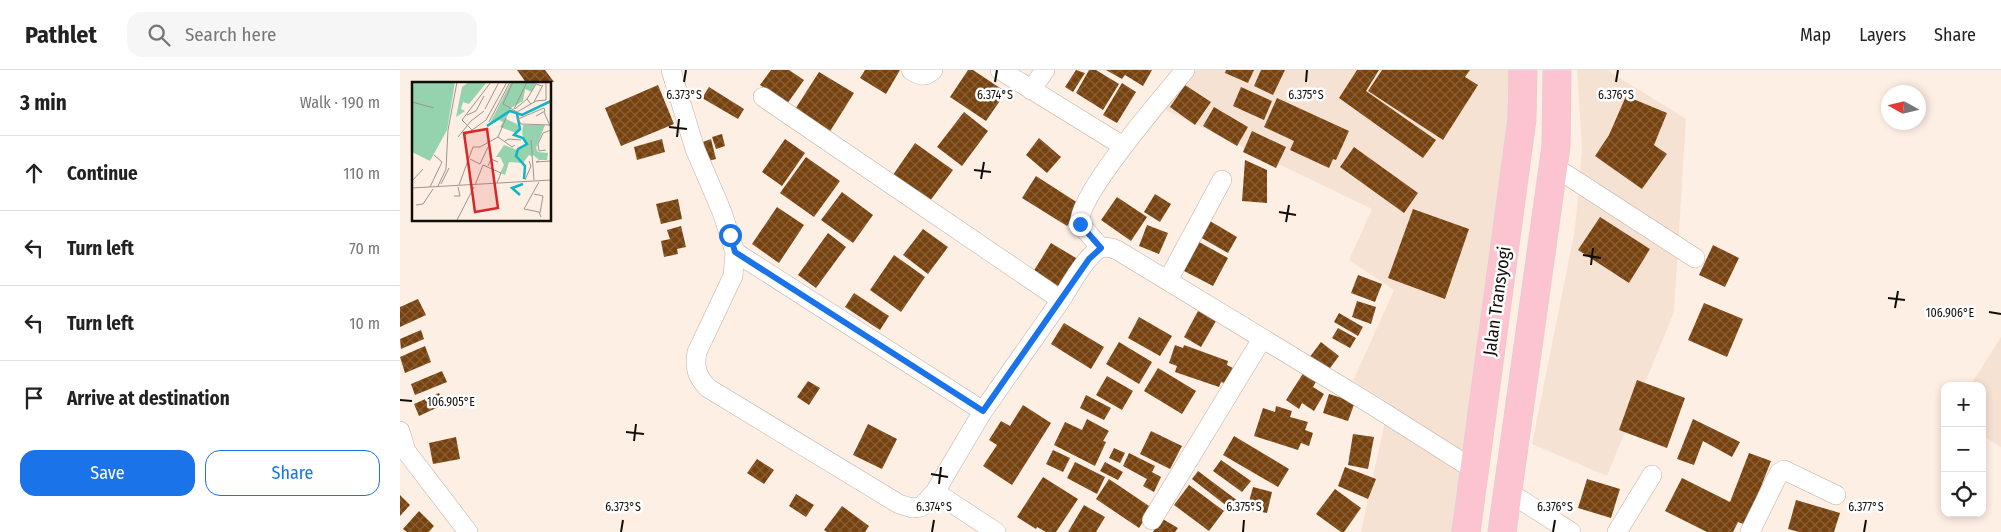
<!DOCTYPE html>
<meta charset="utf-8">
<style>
body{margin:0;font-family:"Fira Sans Condensed",sans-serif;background:#f6f6f6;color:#222}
.controls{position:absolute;right:15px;bottom:15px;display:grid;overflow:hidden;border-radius:10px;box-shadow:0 2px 8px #0003}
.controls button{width:45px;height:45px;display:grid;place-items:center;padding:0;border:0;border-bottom:1px solid #e0e0e0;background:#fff;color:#222;font:25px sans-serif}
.compass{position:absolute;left:1481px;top:15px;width:45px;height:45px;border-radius:50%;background:#fff;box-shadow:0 2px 8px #0003;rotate:278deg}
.stop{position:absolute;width:15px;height:15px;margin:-11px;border:4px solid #1a73e8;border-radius:50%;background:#fff}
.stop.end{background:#1a73e8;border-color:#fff;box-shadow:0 1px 5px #0008}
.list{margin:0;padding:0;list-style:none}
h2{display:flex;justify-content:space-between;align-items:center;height:65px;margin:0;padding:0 20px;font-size:21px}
h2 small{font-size:16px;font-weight:400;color:#767676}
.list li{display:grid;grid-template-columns:32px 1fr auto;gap:15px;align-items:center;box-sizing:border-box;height:75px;padding:0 20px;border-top:1px solid #e0e0e0}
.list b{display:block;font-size:19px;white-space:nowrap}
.list em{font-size:16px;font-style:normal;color:#767676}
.actions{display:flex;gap:10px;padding:15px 20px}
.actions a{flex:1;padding:11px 0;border:1px solid #1a73e8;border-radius:15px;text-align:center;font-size:18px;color:#1a73e8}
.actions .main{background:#1a73e8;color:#fff}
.icon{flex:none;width:28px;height:28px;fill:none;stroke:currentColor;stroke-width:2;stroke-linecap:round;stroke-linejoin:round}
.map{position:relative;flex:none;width:1601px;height:462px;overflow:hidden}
header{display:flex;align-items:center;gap:30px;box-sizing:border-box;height:70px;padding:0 25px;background:#fff;border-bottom:1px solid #e0e0e0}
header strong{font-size:24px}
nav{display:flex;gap:28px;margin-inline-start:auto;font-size:18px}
.search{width:350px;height:45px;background:#f6f6f6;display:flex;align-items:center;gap:12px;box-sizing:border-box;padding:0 18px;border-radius:15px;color:#767676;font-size:19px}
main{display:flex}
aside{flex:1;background:#fff}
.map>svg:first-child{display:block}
.built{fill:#f6e2d3}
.building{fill:url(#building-cross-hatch)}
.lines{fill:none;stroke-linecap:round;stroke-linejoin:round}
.street-casing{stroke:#bdafa5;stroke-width:20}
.highway-casing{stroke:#d4d3d3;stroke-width:29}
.street{stroke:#fff;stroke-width:19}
.highway{stroke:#fcc3d0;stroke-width:28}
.route{stroke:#1a73e8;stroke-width:6}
.ticks{fill:none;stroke:#110d09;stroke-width:2}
.labels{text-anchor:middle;stroke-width:5;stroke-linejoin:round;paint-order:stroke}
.street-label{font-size:18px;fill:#110d09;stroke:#fff}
.inset-river{fill:none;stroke:#0fb4c6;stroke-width:2.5}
.inset-road{fill:none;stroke:#9f958d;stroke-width:1}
.view{fill:#d62828;fill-opacity:0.15;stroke:#d62828;stroke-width:2.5}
.inset-edge{fill:none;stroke:#110d09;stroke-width:2.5}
.ticks-label{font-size:12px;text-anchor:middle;fill:#110d09;stroke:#fff;stroke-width:5;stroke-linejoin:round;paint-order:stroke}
</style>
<header>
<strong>Pathlet</strong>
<div class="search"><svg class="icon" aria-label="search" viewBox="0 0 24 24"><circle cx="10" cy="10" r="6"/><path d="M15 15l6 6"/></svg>Search here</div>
<nav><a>Map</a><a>Layers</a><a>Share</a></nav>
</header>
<main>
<aside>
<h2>3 min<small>Walk · 190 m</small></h2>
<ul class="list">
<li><svg class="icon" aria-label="ahead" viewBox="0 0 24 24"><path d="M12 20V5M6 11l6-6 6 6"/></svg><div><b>Continue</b></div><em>110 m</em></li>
<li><svg class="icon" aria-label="left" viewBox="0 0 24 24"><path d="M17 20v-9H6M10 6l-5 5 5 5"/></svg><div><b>Turn left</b></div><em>70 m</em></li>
<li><svg class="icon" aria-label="left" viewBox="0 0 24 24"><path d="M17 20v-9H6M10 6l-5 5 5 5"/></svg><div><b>Turn left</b></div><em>10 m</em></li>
<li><svg class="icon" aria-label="arrive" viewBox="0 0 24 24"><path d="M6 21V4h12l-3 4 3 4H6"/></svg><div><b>Arrive at destination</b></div></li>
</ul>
<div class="actions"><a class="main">Save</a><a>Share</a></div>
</aside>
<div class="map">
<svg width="1601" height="462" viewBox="0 0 1601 462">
<defs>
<pattern id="building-cross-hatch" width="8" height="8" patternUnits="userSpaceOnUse" patternTransform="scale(1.25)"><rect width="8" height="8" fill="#77420e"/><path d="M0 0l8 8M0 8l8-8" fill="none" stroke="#875f38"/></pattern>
</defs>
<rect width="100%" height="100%" fill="#feefe5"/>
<path class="built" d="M777 0H1110V61L1052 462H961L989 333 953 311 994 220 949 190 972 139 749 32Z
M1177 0H1207L1286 49 1274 242 1207 406 1132 374 1175 159 1182 78Z
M1601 267V377L1582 365V316H1570Z"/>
<path class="building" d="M117 0H145L154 12 127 14Z
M371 0H389L404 10 387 34 360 15Z
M465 0H500L486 24 460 8Z
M568 0H573L606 22 586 51 550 27Z
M676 0 685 3 673 22 665 17Z
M689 0H696L719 14 703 40 676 23Z
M706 0H752L743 16 725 5 722 9Z
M826 0H854L848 13 825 3Z
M861 0H885L873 25 854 16Z
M957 0H979L966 21 1036 70 1023 88 939 28Z
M982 0H1070L1065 7 1078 15 1043 70 968 21Z
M419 2 454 23 429 63 394 41Z
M722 13 736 22 717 53 703 45Z
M258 15 274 54 221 76 205 38Z
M785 15 811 32 795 55 770 37Z
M309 17 344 39 338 49 302 28Z
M841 17 872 31 864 50 833 36Z
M1226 26 1267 43 1254 75 1267 84 1242 119 1195 86 1209 65Z
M877 28 949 61 936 90 933 89 929 98 890 80 894 71 864 57Z
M814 37 848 57 837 76 803 56Z
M564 42 588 61 562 96 537 77Z
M852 61 886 77 876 98 843 82Z
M322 64 325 76 316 79 312 67Z
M639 68 661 87 647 103 626 85Z
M262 69 265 82 237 90 234 77Z
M311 69 316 89 308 91 303 72Z
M385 69 405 83 382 116 362 102Z
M515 73 553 100 530 131 493 105Z
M954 77 1018 123 1004 143 940 97Z
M406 87 440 111 414 147 380 123Z
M845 90 867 100V133L842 131Z
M636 106 681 135 667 156 622 128Z
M442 122 473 145 453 173 421 150Z
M755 124 771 134 760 152 744 142Z
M717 127 747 147 731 171 701 150Z
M278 129 282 149 261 154 256 134Z
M377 137 404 155 379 193 352 174Z
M1013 139 1069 159 1045 229 988 208Z
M1200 147 1250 179 1229 213 1178 180Z
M810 151 837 167 828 183 800 167Z
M747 155 768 163 759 184 739 176Z
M281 156 286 177 277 179 278 184 264 187 261 171 270 169 267 160Z
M523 159 548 177 528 204 503 185Z
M428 163 446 177 416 218 398 205Z
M799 172 828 188 813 216 784 201Z
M651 173 681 191 660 225 630 207Z
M1313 175 1339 188 1325 217 1299 205Z
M494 185 525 207 501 242 470 220Z
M958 205 982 214 975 232 951 223Z
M454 223 489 246 480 260 445 237Z
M18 229 26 245 0 257V237Z
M957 231 976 237 971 254 952 247Z
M1304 233 1343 249 1327 287 1288 270Z
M798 241 816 251 801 277 784 267Z
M939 243 963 257 958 266 934 252Z
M739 247 772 266 760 286 728 268Z
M664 253 704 277 691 299 651 274Z
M938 258 956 268 950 278 932 268Z
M21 260 24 269 1 279 0 269Z
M719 272 752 292 739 314 706 294Z
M921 272 939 286 927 302 909 288Z
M775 275 783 278 784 275 828 291 827 295 833 298 827 314 821 312 819 317 775 302 777 296 769 293Z
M25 276 31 292 5 303 0 287Z
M758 298 796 321 782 344 744 321Z
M42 301 47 312 15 325 11 314Z
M904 302 917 310 913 317 924 324 914 341 902 333 899 339 886 330Z
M707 306 733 321 722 340 696 325Z
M1237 310 1285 328 1267 378 1219 360Z
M408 311 420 318 409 335 397 327Z
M39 323 45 334 19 346 14 334Z
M929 324 955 332 948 351 923 343Z
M686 325 711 338 704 350 680 338Z
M623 335 651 353 612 415 583 396 597 375 589 370 601 351 610 356Z
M876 336 892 341 890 347 908 352 905 360 913 363 909 376 901 373 898 380 854 366 863 338 875 342Z
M687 349 709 361 703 371 706 372 695 396 654 375 665 352 682 360Z
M1293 349 1340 372 1332 387 1303 371 1294 395 1277 389Z
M468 354 497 369 482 399 453 385Z
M751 361 782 376 770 399 740 384Z
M953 364 974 367 968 399 948 395Z
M834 366 889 399 878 417 823 385Z
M56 367 60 389 33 394 29 373Z
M714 378 725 383 720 393 709 388Z
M653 380 670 388 663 402 646 394Z
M729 383 755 396 752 402 761 407 754 422 743 416 747 409 723 396Z
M1349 383 1371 391 1346 455 1338 452 1333 462H1307L1265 441 1282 408 1330 432Z
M357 389 374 400 364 414 347 403Z
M821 390 851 411 842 422 813 401Z
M675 392 705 407 697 424 667 408Z
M705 392 723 402 718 410 700 401Z
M945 397 976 409 968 429 938 416Z
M798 401 838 431 832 440 792 409Z
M643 407 678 429 656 462H646L637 457 636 459 617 447Z
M709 409 752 438 739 458 696 429Z
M1187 409 1220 419 1211 448 1178 438Z
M789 415 824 441 809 461 774 435Z
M853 417 872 422 867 443 847 439Z
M935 419 961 438 944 462H941L916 444Z
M396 424 414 435 406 447 389 436Z
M0 425 10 435 0 446Z
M1396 430 1440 443 1434 462H1399L1388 459Z
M684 435 705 447 696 462H668Z
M442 436 469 456 465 462H427L424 460Z
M19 441 34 456 29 462H7L3 459Z
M761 448 778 458 775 462H753Z"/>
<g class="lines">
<g class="street-casing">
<path id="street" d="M271 0 295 79 322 142 335 182 333 206 297 282C294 297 297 307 308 318L499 434 512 438 521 437 535 422 583 341 661 230 363 27
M511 0C520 6 525 8 533 0
M600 0 723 76
M631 20 645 0
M1153 96 1295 188
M701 178 680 154C676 126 765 25 785 0
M335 182 583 341
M768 210 822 110
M661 230C669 217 688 183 701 178 707 176 712 178 717 180L972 335 1073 399
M0 361 6 381 68 462
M1107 421 1171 462
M535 422 596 462
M752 450 862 269
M1217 462 1252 405
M1350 462 1379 403 1384 400 1436 425"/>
</g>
<g class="highway-casing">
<path id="highway" d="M1066 462 1122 49 1123 0
M1102 462 1156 76 1157 0"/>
</g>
<use href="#street" class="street"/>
<use href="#highway" class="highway"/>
</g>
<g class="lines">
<path class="route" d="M330 165 335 182 583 341 689 189 701 178 680 154"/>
</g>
<path class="ticks" d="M284 12 286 0M595 12 597 0M906 12 907 0M1216 12 1218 0M269 57 287 59M277 67 279 49M574 100 591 102M581 109 584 92M879 142 896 145M886 152 889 135M1183 185 1201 188M1191 195 1193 178M1488 228 1505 230M1495 238 1498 221M1589 242 1601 244M0 330 12 331M226 362 244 364M234 371 236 354M531 404 548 407M539 414 541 397M221 462 223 450M532 462 534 450M843 462 844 450M1153 462 1155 450M1464 462 1466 450"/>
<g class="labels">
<g class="street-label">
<text transform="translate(1097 231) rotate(-82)" y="6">Jalan Transyogi</text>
</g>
</g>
<g transform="translate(12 12)">
<rect width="139" height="139" fill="#feefe5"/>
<path d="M57 0H75L57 22 51 20 49 27 53 29 44 35 50 5ZM99 0 124 1 120 10 113 7 111 19 99 26 94 37 105 42 107 46 104 51 88 45 91 40 87 38 77 43ZM111 57H115L121 75 117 73 111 81 104 73 105 68 114 62Z" fill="#94d3ad"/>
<path d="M92 63 105 68V77L111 81 97 80 93 93 88 91 92 83 88 75H84Z" fill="#94d3ad"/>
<path d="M111 43H133L124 66 126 70 136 71 135 78H127L120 72 110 52Z" fill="#94d3ad"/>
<path d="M0 0H43L35 48 18 79 0 70Z" fill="#94d3ad"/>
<path class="inset-river" d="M105 32 108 47 102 53 111 56 115 62 106 67 104 74 113 84 112 97M75 44 98 29 110 33 139 19M108 113 100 106 111 102"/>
<path class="inset-road" d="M101 0 91 22 105 30 124 19 134 18V0M0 20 22 26M122 20 131 3M119 22 115 17 124 2 130 4M73 27 87 0M102 27 115 0M103 27 115 17M132 30 138 44M55 33 64 29 72 14M124 34 133 29 132 26 106 37 109 42 138 43M77 40 98 0M60 48 50 38 79 0M52 54 74 38 95 0M46 55 59 39 72 29M86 55 100 65 103 63M119 58 122 98M93 59 97 57 109 58M134 68 127 69 126 62 131 51 139 48M58 77 68 82 76 65M127 79 124 80 139 79M71 83 89 91 85 101M76 84 79 77 86 80M113 98 119 84 117 79M0 99 11 87M127 100 112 127 127 130 129 135M29 102 37 86M47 103 61 65H68L86 55 94 36M63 103 71 83M26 104 34 87 36 48 45 0M18 105 30 80 22 73M0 106 139 98M122 112 131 114 128 131M42 114H48L46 105M4 123 11 122 21 107M45 138 62 105"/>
<path class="view" d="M75 47 86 126 63 130 52 51Z"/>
<rect width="139" height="139" class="inset-edge"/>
</g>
<g class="ticks-label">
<text x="284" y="29">6.373°S</text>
<text x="595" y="29">6.374°S</text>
<text x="906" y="29">6.375°S</text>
<text x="1216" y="29">6.376°S</text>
<text x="1550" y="247">106.906°E</text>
<text x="51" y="336">106.905°E</text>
<text x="223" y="441">6.373°S</text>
<text x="534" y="441">6.374°S</text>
<text x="844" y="441">6.375°S</text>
<text x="1155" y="441">6.376°S</text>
<text x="1466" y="441">6.377°S</text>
</g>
</svg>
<div class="controls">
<button>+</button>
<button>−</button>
<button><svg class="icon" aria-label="locate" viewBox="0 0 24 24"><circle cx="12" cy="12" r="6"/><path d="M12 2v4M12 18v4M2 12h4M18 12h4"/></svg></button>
</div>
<svg class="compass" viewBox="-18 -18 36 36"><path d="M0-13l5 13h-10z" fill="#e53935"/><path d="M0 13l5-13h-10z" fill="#767676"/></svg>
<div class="stop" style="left:330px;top:165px"></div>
<div class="stop end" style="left:680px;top:154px"></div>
</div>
</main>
